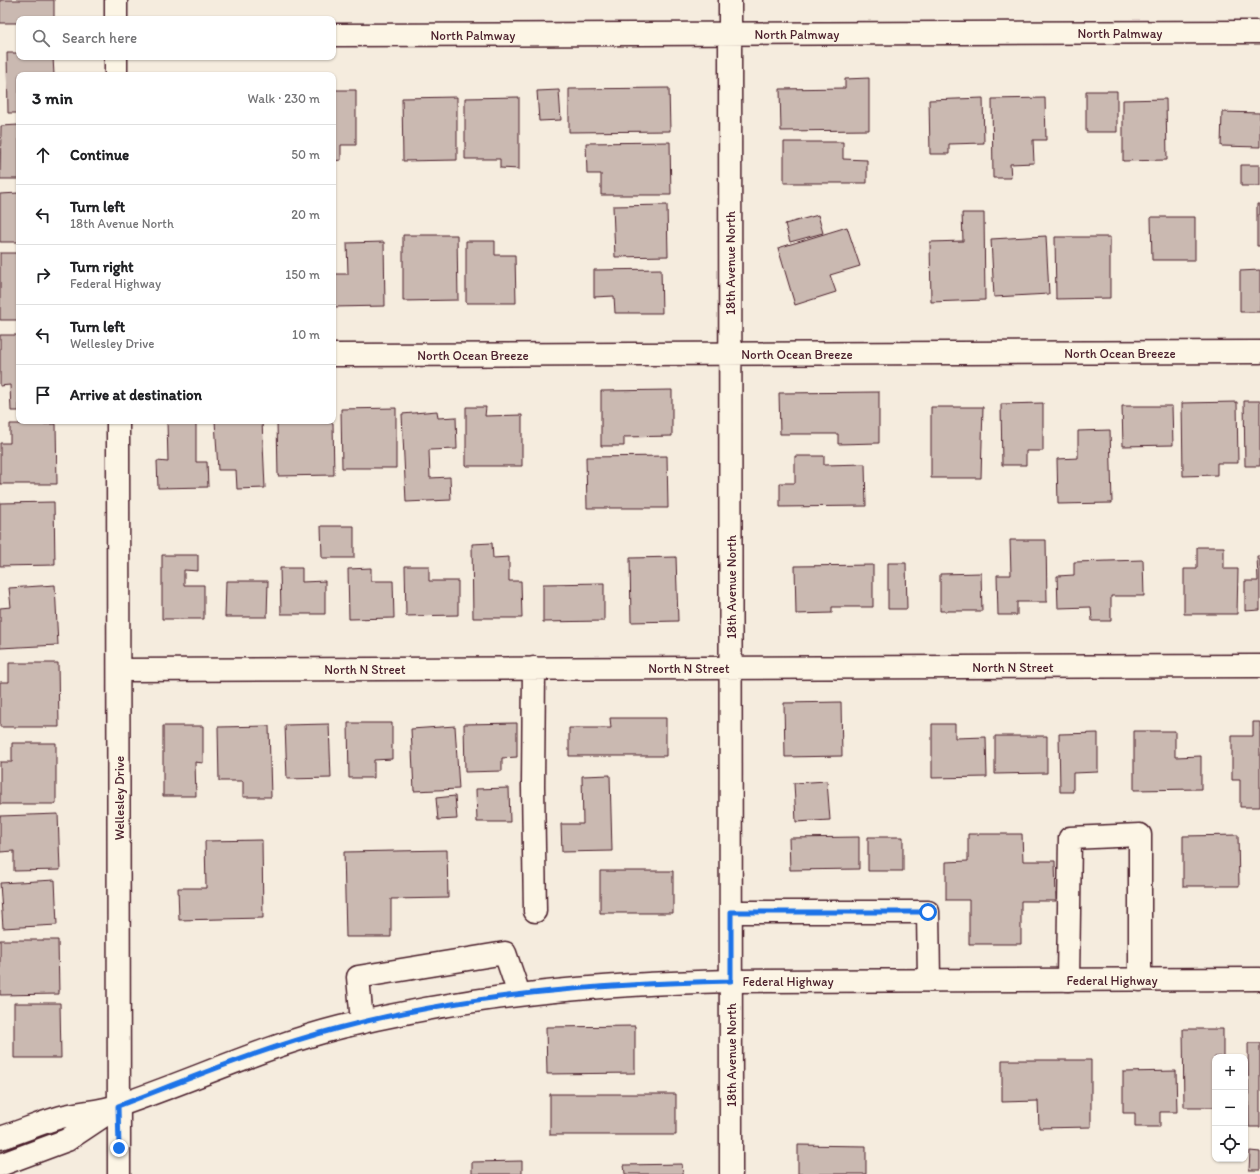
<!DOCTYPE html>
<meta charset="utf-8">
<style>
body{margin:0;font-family:Itim,sans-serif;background:#f2f2f2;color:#202124}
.controls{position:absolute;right:12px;bottom:12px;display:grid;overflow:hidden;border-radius:8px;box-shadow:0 1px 3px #0004}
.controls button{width:36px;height:36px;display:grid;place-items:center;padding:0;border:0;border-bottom:1px solid #e0e0e0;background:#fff;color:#202124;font:20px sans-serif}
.stop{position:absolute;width:12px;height:12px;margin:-9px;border:3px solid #1a73e8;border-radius:50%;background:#fff}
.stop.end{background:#1a73e8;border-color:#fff;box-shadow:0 1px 4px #0008}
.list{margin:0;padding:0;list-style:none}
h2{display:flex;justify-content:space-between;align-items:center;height:52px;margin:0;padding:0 16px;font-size:17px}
h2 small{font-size:13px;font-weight:400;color:#757577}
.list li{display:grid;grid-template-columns:26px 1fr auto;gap:12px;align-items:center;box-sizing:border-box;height:60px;padding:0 16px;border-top:1px solid #e0e0e0}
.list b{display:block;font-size:15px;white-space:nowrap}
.list p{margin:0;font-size:13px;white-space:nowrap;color:#757577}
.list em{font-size:13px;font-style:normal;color:#757577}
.icon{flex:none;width:22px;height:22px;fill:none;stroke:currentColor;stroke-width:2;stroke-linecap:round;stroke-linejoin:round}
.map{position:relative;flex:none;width:1260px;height:1174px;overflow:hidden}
.search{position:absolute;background:#fff;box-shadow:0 1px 3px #0004;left:16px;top:16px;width:320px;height:44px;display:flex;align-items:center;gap:10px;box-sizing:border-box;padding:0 14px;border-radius:8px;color:#757577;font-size:15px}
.panel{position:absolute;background:#fff;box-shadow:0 1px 3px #0004;left:16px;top:72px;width:320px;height:352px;border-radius:8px}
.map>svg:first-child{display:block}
.building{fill:#cab9b1;stroke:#4a1f2b}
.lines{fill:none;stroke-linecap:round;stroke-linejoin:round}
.minor-casing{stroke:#4a1f2b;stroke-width:25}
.major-casing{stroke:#4a1f2b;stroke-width:25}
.minor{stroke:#fcf5e5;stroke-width:22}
.major{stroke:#fcf5e5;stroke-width:22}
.route{stroke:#1a73e8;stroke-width:5}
.labels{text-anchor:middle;stroke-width:3;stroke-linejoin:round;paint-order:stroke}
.street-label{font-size:13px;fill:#4a1f2b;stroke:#fcf5e5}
</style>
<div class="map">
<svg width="1260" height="1174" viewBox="0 0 1260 1174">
<rect width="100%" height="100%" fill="#f5ecde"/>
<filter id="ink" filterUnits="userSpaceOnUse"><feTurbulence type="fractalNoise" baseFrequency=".025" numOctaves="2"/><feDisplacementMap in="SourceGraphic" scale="8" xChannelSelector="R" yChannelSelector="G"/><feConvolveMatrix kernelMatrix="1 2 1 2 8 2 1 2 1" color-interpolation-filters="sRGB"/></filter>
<g filter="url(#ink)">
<path class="building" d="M0 0H54V19H19V23H0Z
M7 53H19V57H53L54 75H19V113H8Z
M869 78V130L781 131 780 89 845 88V79Z
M669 88 670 131 569 132V89Z
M333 90H356V145H341V160L333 161Z
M559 90 561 120 539 121 537 91Z
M1086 91H1117V132H1086Z
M457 97V160L403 161 402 98Z
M519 97V169L500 168V159H465V98Z
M983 98 984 143 949 144V154H930L929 100Z
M1045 98 1046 140H1033L1034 163 1010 164 1011 178H993L992 99Z
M1166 99 1167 160 1123 161V100Z
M1222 112 1260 113V147L1221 146Z
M19 125V179H0L1 126Z
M670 142 671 195H601V174H587L586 143Z
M784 142H843V159L867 160V183H784Z
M1241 165H1260V186H1241Z
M19 193V242H0V194Z
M1257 204H1260V246H1257Z
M667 205 668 256 615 257 613 206Z
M962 213H984L985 300 931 302 930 242 963 241Z
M818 215 823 233 790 242 785 224Z
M1151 217H1195V260H1152Z
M847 227 860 266 830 275 836 292 795 305 778 248Z
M403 235H457L458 300 403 301Z
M1046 236 1049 294 994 297 991 239Z
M1055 237H1110V298L1056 299Z
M466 241H495V255H515L516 303H466Z
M384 242 385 306 333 307V274H348L347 243Z
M0 253H19V320H0Z
M661 269 662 313H615L614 296 594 297V270Z
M1260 270V312H1240V271Z
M0 335H19V411H11L10 385 0 386Z
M672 390V436L624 437V446H601V391Z
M879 392V443L838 444V434H780L779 393Z
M1244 401H1260V466H1245Z
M1237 402 1238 463H1217V475L1183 476 1182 403Z
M1043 403V451H1026V465H1002L1001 404Z
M1122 406H1172L1173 445 1123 446Z
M466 407H486L485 416 522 415V466H466Z
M931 407H983L981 478H931Z
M396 408V468H342L341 409Z
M437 411 438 418 456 417 457 449 429 450 430 478 450 477 451 500 406 502 402 414Z
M167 421H196V462H207L208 487 158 488 157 461 168 462Z
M215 421H262L265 488 237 489 236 470H218Z
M277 421 333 423 334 475 278 476Z
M10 424H56L57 484H0V443H10Z
M1110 430 1112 503 1058 504 1057 459 1078 458V431Z
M667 456 668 508H587L586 457Z
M795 456H824V465L865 464 866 506 780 507V483H795Z
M54 502 55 565 0 566V503Z
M321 526H354V558H322Z
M1010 540H1046L1047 602H1017V615H998L997 575H1011Z
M492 543 493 558 509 557V581H521L522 618H473L472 544Z
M1197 547H1224V569H1238L1237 614H1184V569H1197Z
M162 555H198V571L184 570V585H204V619H162Z
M1257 556H1260V610L1245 611V581H1258Z
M676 557 678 621 631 622 630 558Z
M1143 560 1144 596H1111V621H1092L1091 607 1058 608 1057 576 1074 575V562Z
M888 563H906L907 609H888Z
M873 565V607H832V613L796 614 795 566Z
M405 566H429V581H458V615L406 616Z
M280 568H302V582L325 581V614H281Z
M371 568V581H393L394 618 349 619 348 569Z
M981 573 982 611H940V574Z
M226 581H268L267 617H225Z
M604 583V621L543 622V584Z
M55 585 58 645 0 648V608L11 607 9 588Z
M9 663H58L59 727H0V682H9Z
M841 702 842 756 785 757 784 703Z
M610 718H666V756H569V728H611Z
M1253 722H1260V807H1240V780H1232V736H1253Z
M348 723H392V759L374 760V778H349Z
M517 723V757L502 758V771L465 772 464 724Z
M329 724 331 778 287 779 285 725Z
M932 724H955V738L986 737 987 777 932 778Z
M163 726H203V763L195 762 196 796H163Z
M269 726 271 797H243V781H219L218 727Z
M455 726 459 789 414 791 411 729Z
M1134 731H1175V757L1201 756V789L1134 790Z
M1098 733V772L1073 773V792H1060L1059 734Z
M995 736H1047V773L995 774Z
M12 743H56V804H0V762H12Z
M610 775 612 851 562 852 561 824H583L582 776Z
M827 781 830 820 796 822 794 783Z
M509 788 510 822H477L476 789Z
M455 796 457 819 438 820 436 798Z
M58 814 60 870 14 871V851L0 852V816Z
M968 834H1022L1023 861H1055L1056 901H1021V944H969V900H946V862L968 861Z
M1238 835 1239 886H1183V836Z
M859 837V869L790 870 789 838Z
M868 837H903V871H868Z
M262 840 263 918 179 920 178 888H206L205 841Z
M447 850 448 898 391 899V937H346L344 852Z
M600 871H673V913H600Z
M55 880 57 925 3 928 0 883Z
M0 940H58L59 994 0 995Z
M14 1003H60L61 1058H14Z
M635 1026V1073L547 1074 546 1027Z
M1183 1029H1223V1057H1215V1107H1184Z
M1248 1043H1260V1127H1249Z
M1002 1060H1091V1127L1039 1128 1038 1101 1002 1102Z
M1176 1071 1177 1112H1160V1127H1135V1113H1123V1072Z
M550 1094H676V1135H550Z
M798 1145 866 1146V1174H798Z
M1250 1151 1260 1152V1170H1249Z
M522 1161V1174H472V1162Z
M682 1164 683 1174H625L624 1165Z"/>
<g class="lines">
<g class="minor-casing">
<path id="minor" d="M116 0V19
M730 0 731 1174
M333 35 1260 32
M116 57V75
M333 355 1260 352
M118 421 119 1174
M534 668 533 786 535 911
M119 670 1260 666
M731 912H928L929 980
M1068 980 1070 838 1140 835V980
M362 1022 358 977 505 953 519 994"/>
</g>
<g class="major-casing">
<path id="major" d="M0 1138C20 1132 40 1123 61 1117 80 1112 101 1112 120 1105 194 1080 265 1046 341 1027 472 995 597 984 731 981L1260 979
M0 1165 67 1140 109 1112"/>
</g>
<use href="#minor" class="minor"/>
<use href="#major" class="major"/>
</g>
</g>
<g class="lines" filter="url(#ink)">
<path class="route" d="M119 1148 118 1106C191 1078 263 1048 339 1028 467 994 599 984 731 981V912H928"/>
</g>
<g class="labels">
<g class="street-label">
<text x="1120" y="38">North Palmway</text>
<text x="797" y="39">North Palmway</text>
<text x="473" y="40">North Palmway</text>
<text transform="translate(730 263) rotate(-90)" y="5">18th Avenue North</text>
<text x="1120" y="358">North Ocean Breeze</text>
<text x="797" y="359">North Ocean Breeze</text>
<text x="473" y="360">North Ocean Breeze</text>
<text transform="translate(731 587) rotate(-90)" y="5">18th Avenue North</text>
<text x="1013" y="672">North N Street</text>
<text x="689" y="673">North N Street</text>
<text x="365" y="674">North N Street</text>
<text transform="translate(119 798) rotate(-90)" y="5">Wellesley Drive</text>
<text x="1112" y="985">Federal Highway</text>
<text x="788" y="986">Federal Highway</text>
<text transform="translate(731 1055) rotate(-90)" y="5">18th Avenue North</text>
</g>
</g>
</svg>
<div class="controls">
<button>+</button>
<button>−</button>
<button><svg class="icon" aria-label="locate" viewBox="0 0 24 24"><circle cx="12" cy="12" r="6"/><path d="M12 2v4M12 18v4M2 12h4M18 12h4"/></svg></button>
</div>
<div class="stop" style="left:928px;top:912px"></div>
<div class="stop end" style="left:119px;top:1148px"></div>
<div class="search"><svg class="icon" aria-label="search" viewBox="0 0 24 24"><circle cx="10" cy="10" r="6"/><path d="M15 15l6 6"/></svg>Search here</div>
<section class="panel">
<h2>3 min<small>Walk · 230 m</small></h2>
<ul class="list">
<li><svg class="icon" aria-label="ahead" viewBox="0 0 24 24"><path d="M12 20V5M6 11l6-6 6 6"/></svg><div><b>Continue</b></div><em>50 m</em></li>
<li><svg class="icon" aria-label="left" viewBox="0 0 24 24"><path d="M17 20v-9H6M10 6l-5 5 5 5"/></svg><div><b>Turn left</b><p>18th Avenue North</p></div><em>20 m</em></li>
<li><svg class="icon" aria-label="right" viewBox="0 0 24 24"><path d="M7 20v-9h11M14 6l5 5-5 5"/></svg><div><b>Turn right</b><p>Federal Highway</p></div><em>150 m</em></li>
<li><svg class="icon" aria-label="left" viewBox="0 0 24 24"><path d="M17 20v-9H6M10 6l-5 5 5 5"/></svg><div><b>Turn left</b><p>Wellesley Drive</p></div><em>10 m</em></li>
<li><svg class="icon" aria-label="arrive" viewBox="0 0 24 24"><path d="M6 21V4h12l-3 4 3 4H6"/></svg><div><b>Arrive at destination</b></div></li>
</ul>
</section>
</div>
